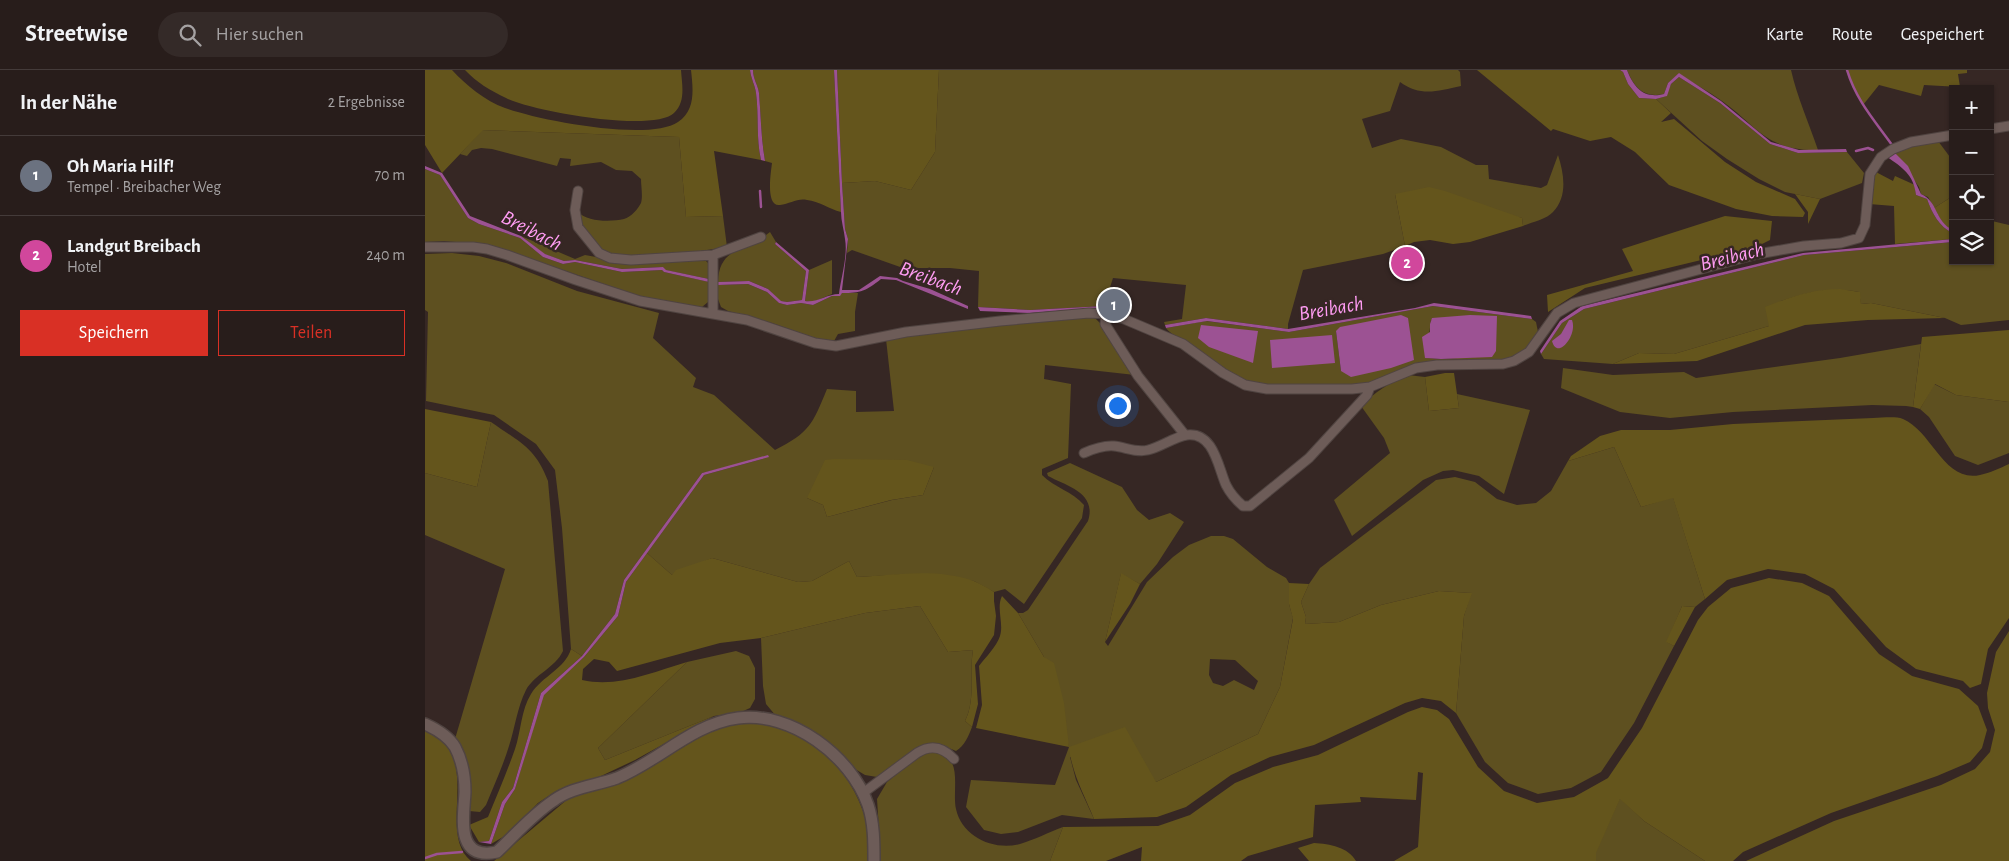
<!DOCTYPE html>
<html lang="de">
<meta charset="utf-8">
<style>
body{margin:0;font-family:"Alegreya Sans",sans-serif;background:#342a28;color:#f1f3f6}
.controls{position:absolute;right:15px;top:15px;display:grid;overflow:hidden;border-radius:0px;box-shadow:0 1px 4px #0004}
.controls button{width:45px;height:45px;display:grid;place-items:center;padding:0;border:0;border-bottom:1px solid #443b3a;background:#281d1b;color:#f1f3f6;font:25px sans-serif}
.you{position:absolute;left:692px;top:335px;width:18px;height:18px;margin:-12px;border:4px solid #fff;border-radius:50%;background:#1a73e8;box-shadow:0 0 0 8px #1a73e833}
.badge{display:grid;place-items:center;width:32px;height:32px;border-radius:50%;background:#d93025;color:#fff;font-size:16px;font-weight:700}
.pin{position:absolute;translate:-50% -50%;border:2px solid #fff;box-shadow:0 1px 5px #0006}
.list{margin:0;padding:0;list-style:none}
h2{display:flex;justify-content:space-between;align-items:center;height:65px;margin:0;padding:0 20px;font-size:21px}
h2 small{font-size:16px;font-weight:400;color:#a5a2a3}
.list li{display:grid;grid-template-columns:32px 1fr auto;gap:15px;align-items:center;box-sizing:border-box;height:80px;padding:0 20px;border-top:1px solid #443b3a}
.list b{display:block;font-size:19px;white-space:nowrap}
.list p{margin:0;font-size:16px;white-space:nowrap;color:#a5a2a3}
.list em{font-size:16px;font-style:normal;color:#a5a2a3}
.actions{display:flex;gap:10px;padding:15px 20px}
.actions a{flex:1;padding:11px 0;border:1px solid #d93025;border-radius:0px;text-align:center;font-size:18px;color:#d93025}
.actions .main{background:#d93025;color:#fff}
.icon{flex:none;width:28px;height:28px;fill:none;stroke:currentColor;stroke-width:2;stroke-linecap:round;stroke-linejoin:round}
.map{position:relative;flex:none;width:1584px;height:791px;overflow:hidden}
header{display:flex;align-items:center;gap:30px;box-sizing:border-box;height:70px;padding:0 25px;background:#281d1b;border-bottom:1px solid #443b3a}
header strong{font-size:24px}
nav{display:flex;gap:28px;margin-inline-start:auto;font-size:18px}
.search{width:350px;height:45px;background:#342a28;display:flex;align-items:center;gap:12px;box-sizing:border-box;padding:0 18px;border-radius:28px;color:#a5a2a3;font-size:19px}
main{display:flex}
aside{flex:1;background:#281d1b}
.map>svg:first-child{display:block}
.green{fill:#5e5020;fill-rule:evenodd}
.forest{fill:#64551c}
.water{fill:#9c5293}
.lines{fill:none;stroke-linecap:round;stroke-linejoin:round}
.stream{stroke:#9c5293;stroke-width:2.5}
.street-casing{stroke:#504441;stroke-width:11}
.secondary-casing{stroke:#504441;stroke-width:14}
.street{stroke:#6d5c58;stroke-width:9}
.secondary{stroke:#6d5c58;stroke-width:11}
.labels{text-anchor:middle;stroke-width:5;stroke-linejoin:round;paint-order:stroke}
.water-label{font-size:21px;font-style:italic;fill:#ff9cf3;stroke:#362724}
</style>
<header>
<strong>Streetwise</strong>
<div class="search"><svg class="icon" aria-label="search" viewBox="0 0 24 24"><circle cx="10" cy="10" r="6"/><path d="M15 15l6 6"/></svg>Hier suchen</div>
<nav><a>Karte</a><a>Route</a><a>Gespeichert</a></nav>
</header>
<main>
<aside>
<h2>In der Nähe<small>2 Ergebnisse</small></h2>
<ul class="list">
<li><span class="badge" style="background:#6b7280">1</span><div><b>Oh Maria Hilf!</b><p>Tempel · Breibacher Weg</p></div><em>70 m</em></li>
<li><span class="badge" style="background:#d1479c">2</span><div><b>Landgut Breibach</b><p>Hotel</p></div><em>240 m</em></li>
</ul>
<div class="actions"><a class="main">Speichern</a><a>Teilen</a></div>
</aside>
<div class="map">
<svg width="1584" height="791" viewBox="0 0 1584 791">
<rect width="100%" height="100%" fill="#362724"/>
<path class="green" d="M514 0H1033L1035 2 1036 16C1012 21 996 27 975 12L965 41 937 49 947 78 976 69 1016 77 1051 95H1063L1064 109 1116 118 1122 115 1133 85C1139 104 1143 126 1128 142 1122 149 1107 152 1098 156L1097 148 970 124 980 176 958 184 878 200 863 254V259L781 248 740 255 739 252 757 249 761 215 688 208 679 236 605 240 553 237 554 201 525 198H478L427 180 422 183 423 169 420 159 417 113 450 111 486 120 510 82Z
M1202 0H1366C1372 27 1384 53 1393 80 1342 81 1334 58 1297 31 1283 21 1268 13 1254 4L1243 13 1239 24C1219 28 1210 19 1202 0Z
M1254 7 1295 33 1345 74 1373 83 1422 82 1439 103 1437 113 1395 129 1360 122 1334 109 1302 89 1277 71 1231 29 1241 26 1246 14Z
M57 60 254 67 261 147 298 146 302 177 242 186H188L177 182 155 155 153 142C162 152 186 152 199 149 206 147 213 139 216 133 218 126 216 116 216 109L207 101 191 100 176 92 145 96 146 89 135 88 132 96 67 79 56 78 47 80 42 86 35 84Z
M1513 71 1528 91V126L1509 138 1503 127 1496 124 1494 117 1469 82 1487 76Z
M0 99 15 105 43 148 54 154 95 168 118 187 138 194 150 192 197 202 237 200 239 202 280 211 284 212 283 232 277 237 214 226 65 175 19 171 0 172Z
M1567 151 1584 155V250L1536 255 1520 248 1446 233 1436 234 1434 222C1406 217 1383 222 1356 231L1344 256 1249 284 1214 283 1188 294 1119 289 1116 284 1137 253 1159 239 1379 185 1528 172V191H1565V153Z
M345 162 351 172 350 174 381 201 377 230 362 232 355 231 343 219 324 211 293 212C294 176 322 181 345 162Z
M96 166 150 189 160 185 187 190 278 188 284 194V209L240 200 238 197 197 199 150 190 139 191 119 184Z
M27 183 54 186 81 193 152 221 234 243 228 268 271 308 268 317 289 325 350 380C385 362 387 355 402 319L431 321V342L469 341 461 269 482 265 665 246 670 248 677 255 710 305 620 295 619 309 646 314 643 388 617 399V405C630 418 647 421 659 435L657 448 599 534 580 519 569 522 549 511 487 504 432 507 424 491 387 511 373 512 287 488 247 505 222 483 279 405 344 387 277 403 199 510 190 544 157 586 146 579 137 458 130 400 111 374 69 345 1 331 3 242 0 240V184ZM509 397 498 425 467 430 402 447 398 435 382 428Z
M407 190V224L388 232 380 231 384 200Z
M323 214 342 222 354 233 362 235 376 233 388 235 407 226H412L417 223H433L430 242V261L413 264 409 271 390 268 347 253 303 241 296 237 293 229V215Z
M1008 236 1107 249 1111 252 1113 262C1090 306 1054 285 1015 291 992 295 970 307 947 312 925 318 838 319 819 310 803 303 792 292 778 283 770 276 745 265 741 258L781 251 864 262ZM1006 250 1067 286 1016 289 1001 288ZM911 261 989 290 916 301Z
M1496 274 1488 337 1481 336 1447 335 1308 342 1245 348 1195 342 1136 318 1138 298 1188 305 1259 302 1271 308 1415 288Z
M983 305 1000 307 1004 341 1034 338 1032 324 1105 340 1079 424 1054 406 1028 400 1018 401 998 410 927 466 909 430 965 383 959 368 936 336C951 321 964 313 983 305Z
M1509 314 1531 325 1584 332V383L1553 395 1530 386 1504 347 1495 339Z
M66 352C94 372 110 377 123 411L138 581C130 598 110 604 101 620 92 638 90 658 84 676 78 696 69 715 61 735L55 742 44 741 30 669 80 499 0 465V403L52 417Z
M1189 377 1216 437 1248 427 1280 529 1270 537 1257 536 1242 572 1249 576 1209 653 1176 702 1146 718 1113 724 1083 713 1060 692 1031 643 1039 546 1046 523 1014 521 956 535 914 552 880 554 881 547 876 532 884 514 895 498 1011 410 1030 407 1050 412 1072 429 1092 435 1111 433 1126 421 1143 391Z
M645 393 697 417 712 440 724 450 745 443 759 452 732 494 715 514 696 504 680 572 683 576 722 512 748 487 764 475 786 466H799L808 469 842 497 861 508 864 513V534L868 548 855 617 833 664 731 712 645 687 651 710 669 749 637 745 593 762 576 764 559 760 541 737 546 710 630 715 644 677 619 587 593 543H598L603 540 663 451C672 423 642 416 623 406L622 403ZM785 589 810 590 833 611 829 620 809 610 798 616 788 613 784 605Z
M495 536 523 582 548 580C544 603 551 629 540 651L547 657C543 667 540 675 531 681L514 674H499L452 707 440 705 430 699 419 686 396 666 369 651 351 646 341 634 338 616 336 568 440 543Z
M311 581 324 586 330 598V629L325 638 316 642 289 646 180 690 173 678 262 592Z
M509 680C516 683 523 686 527 693 533 705 528 726 531 739 537 767 569 781 595 774 609 770 624 762 638 757L625 791H456L452 729 462 712 497 684Z
M1195 728 1219 751 1280 791H1171L1170 783Z"/>
<path class="forest" d="M0 0H27C41 15 60 31 80 38 112 50 224 72 253 52 271 40 268 19 266 0H325C326 9 330 15 331 23 334 46 331 68 336 90L289 81 298 146 261 147 254 67 58 60 17 103 0 75Z
M40 0H256C257 15 261 32 249 43 228 63 106 41 81 28 66 21 51 12 40 0Z
M328 0H409L416 142C404 139 394 131 382 130 372 128 365 134 355 135 340 137 346 102 347 93L340 91C336 69 336 46 334 23 333 15 328 9 328 0Z
M412 0H514L510 82 486 120 450 111 417 113Z
M1052 0H1195L1198 2 1203 14 1214 28 1231 29 1246 43 1236 52 1249 49 1300 92 1331 112 1370 129 1380 143 1378 147 1347 146 1311 139 1244 115 1210 82 1186 67 1165 71 1128 59 1126 61Z
M1422 0H1542V3L1533 4 1535 17 1499 15 1496 26 1454 15 1438 35 1428 18Z
M1449 101 1468 111 1470 106 1490 115 1491 125 1502 129C1507 143 1514 157 1528 163V169L1470 174 1469 136 1444 134Z
M1004 117 1020 121 1097 148 1098 156 1045 172 1028 174 1005 170 989 172 980 176 970 124Z
M1370 124 1395 129 1383 154V142Z
M1528 126V160L1520 157 1509 138Z
M1300 146 1347 151 1345 170 1325 180 1297 185 1160 218 1123 242 1122 225 1208 201 1197 179Z
M1415 219 1435 222 1436 234 1446 233 1520 248 1443 250 1380 255 1272 291 1188 294 1214 283 1249 284 1344 256 1340 237C1365 227 1388 219 1415 219Z
M1584 260V332L1531 325 1510 314 1495 339 1488 337 1497 267Z
M1020 303H1029L1034 338 1004 341 1000 307Z
M0 339 66 352 52 417 0 403Z
M1448 348C1457 348 1470 346 1478 349 1507 361 1519 413 1555 405 1565 403 1575 398 1584 394V548L1563 579 1556 614 1545 618 1538 611 1491 599 1461 577 1409 519 1380 504 1343 499 1302 510 1280 529 1248 428 1216 437 1189 377 1143 391 1146 386 1175 366 1196 360H1245L1308 354Z
M410 389 482 390 509 397 498 425 466 430 402 447 398 435 382 428 400 390Z
M222 483 247 505 251 500 287 488 373 512 387 511 424 491 432 507C470 505 512 498 549 511 556 514 563 518 569 522V531L571 546 569 565 550 595 553 634 547 657 540 651C551 629 544 603 548 580L523 582 495 536 440 543 336 568 295 573 192 601 184 592 169 589 158 599 157 610C193 618 228 602 262 592L173 678 180 690 289 646 210 690 176 706 131 721 113 733 83 764 66 774 80 734 90 719 118 625 159 587 193 546 201 512Z
M696 503 715 514 705 534 680 572Z
M1344 508 1377 513 1404 526 1454 584 1487 606 1534 619 1553 636 1562 660 1557 678 1545 692 1512 706 1406 743 1318 782 1308 791H1280L1219 751 1195 729 1171 783V791H969L993 777 998 703 993 702 991 730 935 727 936 732 890 735 888 767 823 786 816 791H716L717 777 681 791H625L638 757 733 756 765 745 810 713 848 697 893 685 983 642 997 637 1012 640 1024 649 1053 697 1079 721 1112 733 1149 727 1183 708 1217 658 1273 550 1283 537 1306 518Z
M864 513 884 514 876 532 881 547 880 554 914 552 956 535 1014 521 1047 523 1039 546 1031 643 1016 631 997 628 980 633 889 675 845 687 806 705 761 737 732 747 669 749C659 724 647 704 644 677L551 658 557 635 554 596C560 588 572 576 575 566 579 553 571 538 577 526L593 543 619 587 629 593 639 633 644 677 700 657 731 712 833 664 855 617 868 549 864 534Z
M1257 536 1270 537 1249 576 1241 572Z
M1584 561V791H1321L1409 751 1516 715 1550 699 1565 682 1570 660 1563 638 1562 623 1571 582Z
M146 579 157 586 116 623 88 718 77 732 64 771 54 772 44 755 63 747C72 725 82 702 90 679 96 661 96 640 106 624 117 606 140 599 146 579Z
M311 653C320 653 329 652 338 653 389 660 432 707 442 756 445 768 444 779 444 791H69L144 728 201 711 282 663Z
M0 660C61 684 10 762 46 791H0Z
M889 773C905 774 923 777 931 791H884L873 778Z"/>
<path class="water" d="M325 0H328C328 9 333 15 334 23 336 46 336 69 340 91L336 90C331 68 334 46 331 23 330 15 326 9 325 0Z
M409 0H412L417 113 420 159 423 169 417 220H434L455 206 472 208 478 211 505 219 543 236V239L471 210 456 209C441 221 436 223 417 223L415 226H407L388 235 376 233 362 235 354 233 342 222 323 214 293 215V212L324 211 343 219 356 231 362 232 377 230 381 201 350 174 351 172 384 200 380 231C392 233 402 224 414 224 416 207 423 186 420 169 419 160 416 151 416 142Z
M1195 0H1202C1209 18 1219 29 1239 24L1243 13 1254 3 1296 31 1346 72 1374 80 1421 79 1422 82 1373 83 1345 74 1295 33 1254 7 1246 14 1242 26 1231 29 1214 28 1203 14 1198 2Z
M1469 82 1483 96 1496 124C1513 131 1510 152 1528 160V163C1514 157 1507 143 1502 129L1491 125C1489 105 1477 97 1462 87Z
M0 96 17 103 45 146 96 166 120 184 139 191 150 190 197 199 238 197 241 200 284 209V212L239 202 237 200 197 202 150 192 138 194 118 187 95 168 54 154 43 148 15 105 0 99Z
M1528 169V172L1379 185 1159 239 1137 253 1116 284 1115 281 1135 251 1157 236 1378 183Z
M1009 233 1106 246 1107 249 1008 236 864 262 782 251 741 258 740 255 781 248 863 259 990 238Z
M679 236V240L657 239 605 243 555 241 553 237 605 240Z
M976 245 983 248 989 290 966 298 926 307 916 301 911 261 915 257Z
M1045 245 1072 246 1071 281 1067 287 1016 289 1000 288 997 267 1005 262V254L1007 248Z
M1144 250H1147C1153 265 1132 291 1127 271L1136 264Z
M776 255 833 261 828 293 784 277 773 268Z
M907 265 910 293 847 298 845 270Z
M343 385 344 387 279 405 201 512 193 546 159 587 119 625 90 719 80 734 66 774 54 772 64 771 77 732 88 718 116 623 157 586 190 544 199 510 277 403Z"/>
<g class="lines">
<path class="stream" d="M1422 0C1431 30 1449 50 1467 75
M1431 81 1443 78 1448 80
M335 121 336 137
M0 788 12 784 37 782"/>
<g class="street-casing">
<path id="street" d="M1565 59 1584 56
M153 121 150 140 153 157 174 183 185 188 206 190 288 185
M0 177H48L62 179 82 185 151 210 215 231 322 250 390 273 411 276 481 262 575 251 664 243 681 244 699 249 758 274 798 303 820 315 842 319H927L945 317 991 298 1012 295 1078 294 1089 291 1104 282 1132 243 1149 233 1333 184 1379 176 1416 173 1434 168 1440 155 1445 104 1456 87 1468 79 1486 72 1528 65
M288 243V185L336 167
M681 244 680 254 713 306 760 365
M659 383C668 379 678 375 689 376 700 377 711 383 723 380 736 377 749 367 762 365 789 362 793 397 801 415 805 423 811 430 818 436H825L884 388 942 325 945 317
M438 723 492 683C506 674 518 677 529 689"/>
</g>
<g class="secondary-casing">
<path id="secondary" d="M0 654C11 659 24 667 30 677 37 690 40 707 40 722 39 745 29 791 72 782 90 765 107 745 128 731 147 717 170 716 192 708 234 691 267 654 313 648 366 641 426 686 443 735 449 753 449 772 449 791"/>
</g>
<use href="#street" class="street"/>
<use href="#secondary" class="secondary"/>
</g>
<g class="labels">
<g class="water-label">
<text transform="translate(107 160) rotate(27)" y="7">Breibach</text>
<text transform="translate(1307 186) rotate(-14)" y="7">Breibach</text>
<text transform="translate(506 208) rotate(20)" y="7">Breibach</text>
<text transform="translate(906 238) rotate(-10)" y="7">Breibach</text>
</g>
</g>
</svg>
<div class="controls">
<button>+</button>
<button>−</button>
<button><svg class="icon" aria-label="locate" viewBox="0 0 24 24"><circle cx="12" cy="12" r="6"/><path d="M12 2v4M12 18v4M2 12h4M18 12h4"/></svg></button>
<button><svg class="icon" aria-label="layers" viewBox="0 0 24 24"><path d="M12 4l9 5-9 5-9-5zM3 14l9 5 9-5"/></svg></button>
</div>
<div class="you"></div>
<div class="pin badge" style="left:689px;top:235px;background:#6b7280">1</div>
<div class="pin badge" style="left:982px;top:193px;background:#d1479c">2</div>
</div>
</main>
